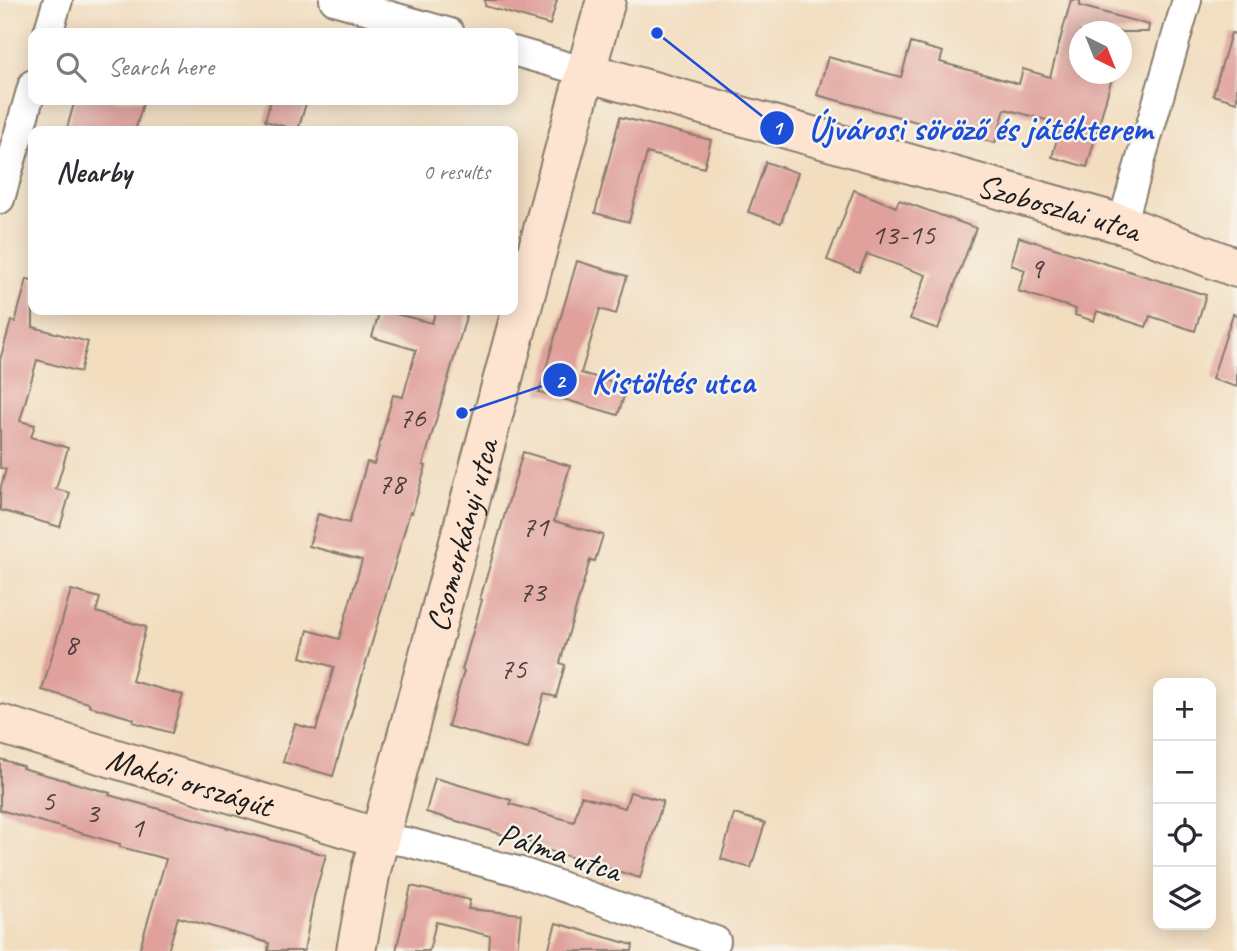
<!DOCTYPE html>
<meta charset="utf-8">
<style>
body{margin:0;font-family:Caveat,sans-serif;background:#f2f2f3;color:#2b2b33}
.controls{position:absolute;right:21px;bottom:21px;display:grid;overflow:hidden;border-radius:14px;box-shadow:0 4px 18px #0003}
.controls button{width:63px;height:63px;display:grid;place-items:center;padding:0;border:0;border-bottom:2px solid #e1e1e2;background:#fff;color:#2b2b33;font:35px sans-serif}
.compass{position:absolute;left:1069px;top:21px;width:63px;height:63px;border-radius:50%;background:#fff;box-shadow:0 4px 18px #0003;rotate:137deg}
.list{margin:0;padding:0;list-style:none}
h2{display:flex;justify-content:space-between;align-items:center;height:91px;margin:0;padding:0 28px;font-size:30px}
h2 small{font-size:23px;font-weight:400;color:#7c7c81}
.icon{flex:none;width:38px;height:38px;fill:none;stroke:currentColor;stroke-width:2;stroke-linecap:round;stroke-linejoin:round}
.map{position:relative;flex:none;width:1237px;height:951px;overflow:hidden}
.search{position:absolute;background:#fff;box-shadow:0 4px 18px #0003;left:28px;top:28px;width:490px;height:77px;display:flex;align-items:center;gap:18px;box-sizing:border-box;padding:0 24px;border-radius:14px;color:#7c7c81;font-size:26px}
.panel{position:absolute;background:#fff;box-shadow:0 4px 18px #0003;left:28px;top:126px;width:490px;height:189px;border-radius:14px}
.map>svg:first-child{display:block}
.building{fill:#e0a09b}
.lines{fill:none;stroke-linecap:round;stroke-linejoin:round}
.street-casing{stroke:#877c6e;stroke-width:32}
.secondary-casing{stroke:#877c6e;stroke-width:42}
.street{stroke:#fff;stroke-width:28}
.secondary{stroke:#fde4d1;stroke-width:38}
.labels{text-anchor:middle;stroke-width:5;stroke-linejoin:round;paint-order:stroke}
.number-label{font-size:30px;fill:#4d3d3c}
.street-label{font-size:33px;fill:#1c1c1c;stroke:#f7f3e8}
.leader{fill:none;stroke:#1d4ed8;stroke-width:2.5}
.callout-dot{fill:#1d4ed8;stroke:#f7f3e8;stroke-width:2.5}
.mark-label{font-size:21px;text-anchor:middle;font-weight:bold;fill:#fff}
.callout-label{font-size:35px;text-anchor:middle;font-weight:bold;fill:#1d4ed8;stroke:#f7f3e8;stroke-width:5;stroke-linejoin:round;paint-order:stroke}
</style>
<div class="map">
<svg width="1237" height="951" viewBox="0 0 1237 951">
<rect width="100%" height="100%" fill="#f7f3e8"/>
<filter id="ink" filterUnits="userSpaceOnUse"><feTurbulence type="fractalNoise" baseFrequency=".0143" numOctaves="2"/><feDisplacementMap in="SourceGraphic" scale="14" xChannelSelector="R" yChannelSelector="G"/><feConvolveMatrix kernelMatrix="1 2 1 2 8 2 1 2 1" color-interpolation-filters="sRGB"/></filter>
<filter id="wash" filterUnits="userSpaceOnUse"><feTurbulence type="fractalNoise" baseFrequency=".00686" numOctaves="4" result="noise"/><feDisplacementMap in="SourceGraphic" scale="28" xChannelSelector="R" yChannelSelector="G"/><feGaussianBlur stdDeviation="1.57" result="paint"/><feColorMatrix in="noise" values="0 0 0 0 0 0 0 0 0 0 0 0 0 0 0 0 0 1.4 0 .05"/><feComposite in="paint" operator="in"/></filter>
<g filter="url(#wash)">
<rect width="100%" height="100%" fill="#f2ddbf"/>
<g id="blocks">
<path class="building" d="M485 0H557L550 25 485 6Z
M1071 0H1080V6L1149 25 1148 32H1080V74H1113L1087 167 1052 157 1061 124 1005 109 995 143 817 95 828 57 901 77 911 43 943 52 940 62 1019 84 1023 69 1050 77Z
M1231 33 1237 34V102L1213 95Z
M75 100H144L135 131H80L67 128Z
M271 100H307L298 130 265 121Z
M620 117 711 140 704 168 647 153 629 222 595 213Z
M766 162 798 173 781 223 748 212Z
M854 190 896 207 899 200 976 228 938 329 910 319 926 275 867 254 859 272 827 260Z
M1019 237 1206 295 1195 331 1150 316 1146 327 1097 311 1094 321 1075 315 1076 309 1018 291 1025 270 1011 265Z
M577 261 627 276 616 314 600 309 581 373 627 386 618 415 539 392Z
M27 279 33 280V327L88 342 80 372 37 360 20 421 35 425 31 437 68 448 56 489 70 493 60 527 0 510V490L6 469 0 468V360L11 321 15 322Z
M380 310 432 323 436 310H468L423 465 426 466 412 513 410 512 333 776 283 762 295 724 316 730 334 667 301 657 308 630 339 639 362 560 309 546 318 514 349 523 367 462 374 464 393 395 403 397 416 350 372 337Z
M1233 314 1237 315V387L1212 379Z
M523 452 570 466 554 521 603 535 595 561 590 560 560 663 565 665 556 697 544 694 528 749 448 726 464 671 462 670 482 600 480 599Z
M71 590 100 598 96 612 146 627 132 681 183 695 172 733 133 722 134 719 89 706V703L42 690Z
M0 759 23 766 22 768 110 793 109 795 326 855 314 897 304 951H268L269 943 178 917 168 951H139L166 859 120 847V844L0 810Z
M435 778 511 800 510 804 574 822 581 796 625 808 630 792 663 801 640 878 537 847 538 845 426 812Z
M734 814 765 823 751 868 721 859Z
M411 886 470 900 468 909 521 914 517 951H489L490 936 436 922 429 951H396Z
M556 923 633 945 632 951H548Z"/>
</g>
</g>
<g filter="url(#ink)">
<use href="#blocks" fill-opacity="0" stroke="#877c6e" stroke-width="2"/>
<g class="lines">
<g class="street-casing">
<path id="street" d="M334 0 450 33
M48 33 58 0
M513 51 586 72
M0 199 33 84
M1122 224 1187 0
M379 838 407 842 521 872 716 941"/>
</g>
<g class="secondary-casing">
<g id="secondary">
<path id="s1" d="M586 72 1122 224 1237 268"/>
<path id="s2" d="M0 724 379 838"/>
<path id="s3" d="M356 951 371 870 578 99 606 0"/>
</g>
</g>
<use href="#street" class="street"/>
<use href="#secondary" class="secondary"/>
</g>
</g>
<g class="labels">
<g class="number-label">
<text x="903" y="244">13-15</text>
<text x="1036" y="278">9</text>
<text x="412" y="427">76</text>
<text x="391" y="493">78</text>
<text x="535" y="536">71</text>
<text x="532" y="601">73</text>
<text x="71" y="654">8</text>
<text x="513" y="678">75</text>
<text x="48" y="810">5</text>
<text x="92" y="822">3</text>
<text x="137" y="837">1</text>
</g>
<g class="street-label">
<text dy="12" stroke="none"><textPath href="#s1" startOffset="492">Szoboszlai utca</textPath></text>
<text dy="12" stroke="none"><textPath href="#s3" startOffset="429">Csomorkányi utca</textPath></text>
<text dy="12" stroke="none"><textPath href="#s2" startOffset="198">Makói országút</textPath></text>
<text transform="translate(560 851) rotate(18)" y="12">Pálma utca</text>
</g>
</g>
<path class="leader" d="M657 33L777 128M462 413L560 380"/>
<g class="callout-dot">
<circle cx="657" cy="33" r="7"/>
<circle cx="462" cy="413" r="7"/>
<circle cx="777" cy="128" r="18"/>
<circle cx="560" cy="380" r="18"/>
</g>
<g class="mark-label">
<text x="777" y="135">1</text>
<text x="560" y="388">2</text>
</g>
<g class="callout-label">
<text x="980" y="140">Újvárosi söröző és játékterem</text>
<text x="673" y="393">Kistöltés utca</text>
</g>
</svg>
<div class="controls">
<button>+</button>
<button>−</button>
<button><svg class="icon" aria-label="locate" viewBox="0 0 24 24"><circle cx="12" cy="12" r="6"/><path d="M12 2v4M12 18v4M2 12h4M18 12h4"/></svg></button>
<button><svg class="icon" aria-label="layers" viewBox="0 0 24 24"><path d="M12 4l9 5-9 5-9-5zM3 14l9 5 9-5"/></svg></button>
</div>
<svg class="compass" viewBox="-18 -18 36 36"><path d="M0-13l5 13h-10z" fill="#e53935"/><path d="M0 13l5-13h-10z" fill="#7c7c81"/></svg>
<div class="search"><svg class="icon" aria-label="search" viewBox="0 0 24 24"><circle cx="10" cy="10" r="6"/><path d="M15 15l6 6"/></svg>Search here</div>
<section class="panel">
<h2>Nearby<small>0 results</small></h2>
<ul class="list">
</ul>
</section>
</div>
